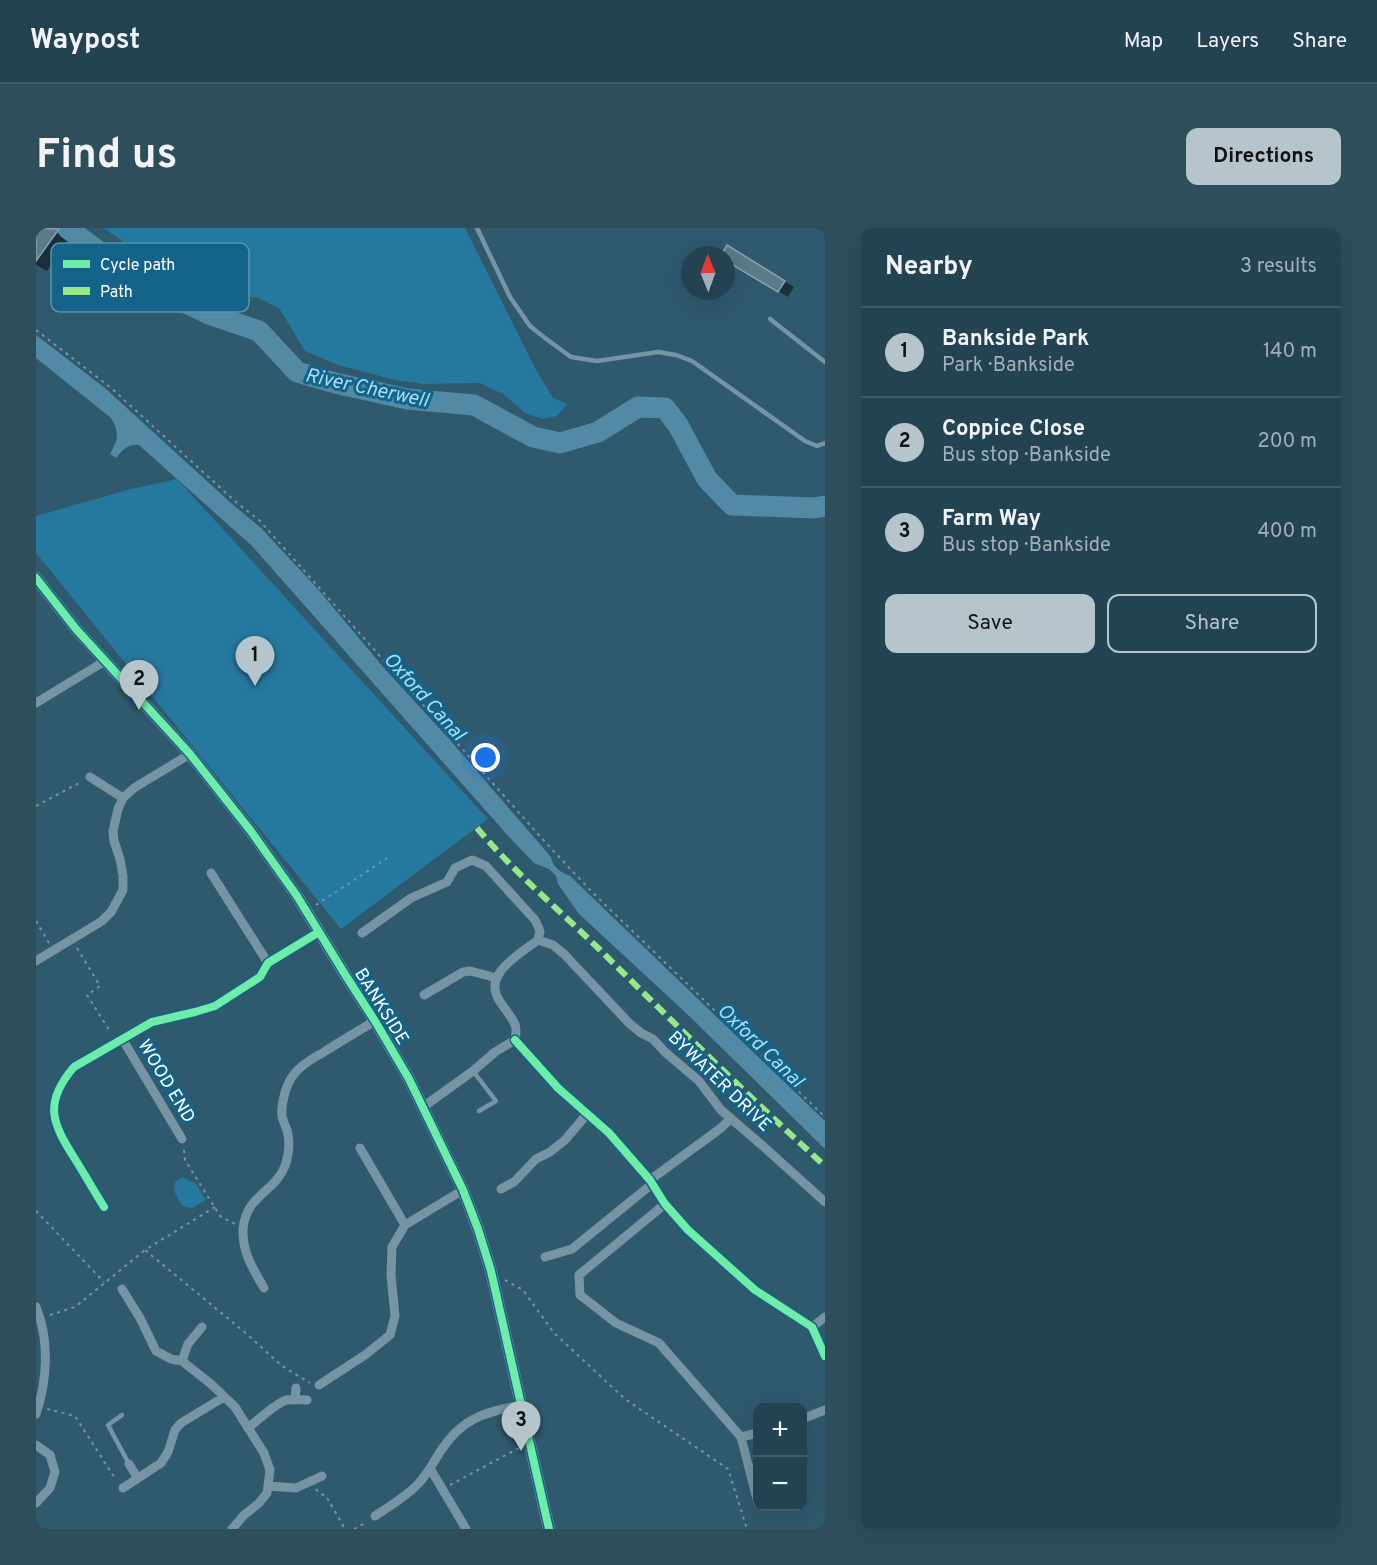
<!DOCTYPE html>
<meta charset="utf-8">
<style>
body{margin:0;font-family:Overpass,sans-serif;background:#2f4e5c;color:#f1f3f6}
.controls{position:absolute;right:18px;bottom:18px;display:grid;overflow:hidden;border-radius:12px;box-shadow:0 6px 24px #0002}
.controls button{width:54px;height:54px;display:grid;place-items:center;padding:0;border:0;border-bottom:2px solid #405c69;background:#234352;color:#f1f3f6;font:30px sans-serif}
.compass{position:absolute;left:645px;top:18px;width:54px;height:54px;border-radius:50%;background:#234352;box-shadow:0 6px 24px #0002;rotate:359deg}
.you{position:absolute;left:450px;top:530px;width:21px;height:21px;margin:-15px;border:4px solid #fff;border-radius:50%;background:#1a73e8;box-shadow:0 0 0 9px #1a73e833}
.badge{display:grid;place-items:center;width:39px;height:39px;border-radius:50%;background:#b6c5cc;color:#111;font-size:20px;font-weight:700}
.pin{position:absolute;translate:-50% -50px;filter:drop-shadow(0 2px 3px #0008)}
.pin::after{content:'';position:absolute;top:32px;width:21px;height:18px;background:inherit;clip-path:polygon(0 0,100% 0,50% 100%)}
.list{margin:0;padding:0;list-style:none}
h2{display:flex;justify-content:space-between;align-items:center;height:78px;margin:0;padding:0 24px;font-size:26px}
h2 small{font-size:20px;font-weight:400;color:#a3b0b8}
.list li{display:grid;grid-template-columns:39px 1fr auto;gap:18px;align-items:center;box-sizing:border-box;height:90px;padding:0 24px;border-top:2px solid #405c69}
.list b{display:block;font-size:22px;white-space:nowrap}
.list p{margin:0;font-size:20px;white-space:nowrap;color:#a3b0b8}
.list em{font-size:20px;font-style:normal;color:#a3b0b8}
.actions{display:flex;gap:12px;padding:18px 24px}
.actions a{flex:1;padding:14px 0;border:2px solid #b6c5cc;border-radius:12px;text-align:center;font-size:21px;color:#b6c5cc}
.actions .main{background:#b6c5cc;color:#111}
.map{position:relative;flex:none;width:789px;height:1301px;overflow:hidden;border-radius:12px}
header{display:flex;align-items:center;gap:36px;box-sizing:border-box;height:84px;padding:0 30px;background:#234352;border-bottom:2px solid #405c69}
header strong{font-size:28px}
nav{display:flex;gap:33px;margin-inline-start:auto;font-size:21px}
.intro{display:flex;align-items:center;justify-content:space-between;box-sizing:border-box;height:144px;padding:0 36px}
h1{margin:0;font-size:42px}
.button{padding:15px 27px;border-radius:12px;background:#b6c5cc;color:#111;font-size:21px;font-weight:700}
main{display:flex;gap:36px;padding:0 36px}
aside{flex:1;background:#234352;border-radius:12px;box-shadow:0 6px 24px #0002}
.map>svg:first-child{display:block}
.green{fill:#25789e}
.water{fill:#5289a4}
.shadow{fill:#0007}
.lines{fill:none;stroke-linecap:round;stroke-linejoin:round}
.river{stroke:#5289a4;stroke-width:21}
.building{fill:#5b7b8a;stroke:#89a4b1;stroke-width:1.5}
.path{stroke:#7694a3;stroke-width:2;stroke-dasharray:3 4.5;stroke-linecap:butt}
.service{stroke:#7694a3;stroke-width:4.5}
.minor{stroke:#7694a3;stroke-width:9}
.tertiary{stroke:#7694a3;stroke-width:12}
.rail{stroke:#7794a2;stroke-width:4;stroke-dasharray:10 4.5;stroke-linecap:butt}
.quiet{stroke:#98e88a;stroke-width:6;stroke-dasharray:12 6;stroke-linecap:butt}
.cycleway-casing{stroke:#146388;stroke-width:11}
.cycleway{stroke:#6deda7;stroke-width:8}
.labels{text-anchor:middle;stroke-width:6;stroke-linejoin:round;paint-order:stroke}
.street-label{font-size:18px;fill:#fff;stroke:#146388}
.water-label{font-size:20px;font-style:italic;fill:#a6def6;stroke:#146388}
.key{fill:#146388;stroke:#5a92ac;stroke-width:1.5}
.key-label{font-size:16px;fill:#fff}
</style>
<header>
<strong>Waypost</strong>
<nav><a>Map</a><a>Layers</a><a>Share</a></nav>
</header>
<div class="intro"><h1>Find us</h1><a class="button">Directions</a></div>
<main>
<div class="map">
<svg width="789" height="1301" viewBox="0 0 789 1301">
<rect width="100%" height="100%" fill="#2f596d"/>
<path class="green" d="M68 0H429L499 140 517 170 531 176 521 188 507 191 489 185 467 166 444 155 389 156 359 152 302 137 269 123 243 80 221 69 202 70 174 64 151 47 97 21Z
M141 251 452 591 305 701 0 325V288L95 261Z
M147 949 160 956 170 972 156 980 146 978 138 963 139 954Z"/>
<path class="water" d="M0 107 69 160 196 276 225 300 280 359 348 440 414 512 515 629C517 640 525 644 534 648L789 893V921L650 785 543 686 522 656 520 648 513 641 498 635 474 610 216 318 103 217C93 215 86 222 80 230L74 226C82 211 84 206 75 190L0 130Z"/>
<path class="shadow" d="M0 0H22L35 9 11 43 0 37Z
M701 24 758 59 752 69 690 31V27H686Z"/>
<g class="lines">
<path class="river" d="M31 0 99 50 173 86 223 103 261 144 299 155 371 171 438 177 497 209 524 215 562 204 602 179 629 180 642 197 671 251 696 277 778 280 789 278"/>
</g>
<path class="building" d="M0 0 23 1 0 33Z
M691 17 749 53 742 64 690 33V27H685Z"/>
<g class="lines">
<path class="path" d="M0 102 74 159 201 275 223 292 509 614 557 665 789 889
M0 578 45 554
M280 677 353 629
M0 693 13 715
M41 720 64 758 51 767 75 805
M148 922 149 932 184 988 199 996
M179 979 109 1022 212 1107 246 1138 274 1155
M0 983 68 1054
M469 1052 487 1062 518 1105 589 1171 692 1241 711 1301
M14 1087 39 1079 109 1022
M11 1181 39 1188 80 1252
M414 1257 483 1220
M280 1261 283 1265 290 1268 309 1301
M318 1301 331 1294"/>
<path class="service" d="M441 0 474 69 494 98 509 110 535 129 561 133 622 124 640 127 656 133 769 213 781 218 789 215
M734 91 789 134
M437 843 460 873 443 883
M86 1187 72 1197 93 1236"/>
<path class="minor" d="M0 475 69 433
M54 549 87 570
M175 645 232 735
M326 705 375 670 411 654 419 640 436 632 450 638 499 692 504 703 502 712
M502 712 517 717 528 726 593 795 605 805 617 811 629 824 663 853 685 882 728 919 789 974
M0 733 66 693 75 684 87 662V648L84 631 78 613 77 603 82 581 87 570 98 560 154 526
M388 767 427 744 434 743 461 750
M87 812 146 911
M479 812 522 860 573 905 614 952 629 976 652 1002 719 1062 776 1099 789 1128
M387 879 437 843 459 824 479 812C482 796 478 794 470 782 466 777 461 771 460 765 452 743 488 723 502 712
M324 920 369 997
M614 952 685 900 695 890
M465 961 478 954 500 931 514 924 529 912 551 886
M629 976 543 1047 544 1067 580 1095 623 1115 705 1209 722 1205
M68 979C58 963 49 947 39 931 16 895 7 875 38 839L116 794 159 784 179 778 224 749 232 735 283 704
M509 1029 536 1021 616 956
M228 1060C217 1041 206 1024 207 1001 210 967 239 964 249 938 253 926 254 913 251 902 249 897 247 893 246 888 245 875 250 855 259 845 266 836 278 830 288 824 305 813 322 803 339 793
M86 1061 104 1090 120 1123 135 1131 146 1133 175 1156 199 1179 228 1225 234 1242 231 1265 223 1275 208 1287 196 1301
M0 1079C14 1113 11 1153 0 1186
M776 1099 789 1089
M146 1133 152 1116 166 1099
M283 1157 329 1127 354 1107 359 1088 355 1047 356 1019 369 997 427 962
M259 1172 260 1160
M766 1191 789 1182
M212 1200C221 1193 241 1174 251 1172 257 1171 265 1172 271 1172
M705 1209 722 1275
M0 1217 14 1227 19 1244 14 1260 0 1275
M93 1236 101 1249
M395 1242 430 1301
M232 1258 260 1260 286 1248
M87 1260 125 1235 132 1224 139 1202 145 1195 188 1169
M339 1288C354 1278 371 1268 383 1255 392 1245 397 1235 404 1224 426 1190 447 1185 485 1177"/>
<path class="tertiary" d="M0 350 40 401 154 526 214 602 261 668 310 748 339 793 373 851 427 962 442 1001 455 1043 513 1301"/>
<path class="rail" d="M784 0 789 3"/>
<path class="quiet" d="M441 600C477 643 521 680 561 719 636 793 711 867 789 938"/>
<g class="cycleway-casing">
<path id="cycleway" d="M0 350 40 401 154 526 214 602 261 668 310 748 339 793 373 851 427 962 442 1001 455 1043 513 1301
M479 812 522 860 573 905 614 952 629 976 652 1002 719 1062 776 1099 789 1128
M68 979C58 963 49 947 39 931 16 895 7 875 38 839L116 794 159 784 179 778 224 749 232 735 283 704"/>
</g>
<use href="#cycleway" class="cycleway"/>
</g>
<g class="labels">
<g class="street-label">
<text transform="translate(346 778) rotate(58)" y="6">BANKSIDE</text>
<text transform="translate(131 853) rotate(59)" y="6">WOOD END</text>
<text transform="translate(684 853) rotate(44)" y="6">BYWATER DRIVE</text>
</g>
<g class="water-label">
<text transform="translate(331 159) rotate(12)" y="7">River Cherwell</text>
<text transform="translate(389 468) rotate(48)" y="7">Oxford Canal</text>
<text transform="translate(725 817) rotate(44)" y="7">Oxford Canal</text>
</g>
</g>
<rect x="15" y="15" width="198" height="69" rx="9" class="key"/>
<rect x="27" y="32" width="27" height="8" fill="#6deda7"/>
<rect x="27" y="59" width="27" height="8" fill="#98e88a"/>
<g class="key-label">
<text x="64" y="42">Cycle path</text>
<text x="64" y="69">Path</text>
</g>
</svg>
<div class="controls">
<button>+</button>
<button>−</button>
</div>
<svg class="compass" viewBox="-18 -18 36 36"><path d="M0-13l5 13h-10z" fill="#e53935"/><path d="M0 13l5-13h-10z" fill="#a3b0b8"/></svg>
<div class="you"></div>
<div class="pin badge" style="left:219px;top:458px">1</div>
<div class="pin badge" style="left:103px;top:482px">2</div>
<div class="pin badge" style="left:485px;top:1223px">3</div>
</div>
<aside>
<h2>Nearby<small>3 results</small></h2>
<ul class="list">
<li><span class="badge">1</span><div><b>Bankside Park</b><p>Park · Bankside</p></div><em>140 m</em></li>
<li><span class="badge">2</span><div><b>Coppice Close</b><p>Bus stop · Bankside</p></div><em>200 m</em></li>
<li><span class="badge">3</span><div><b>Farm Way</b><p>Bus stop · Bankside</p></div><em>400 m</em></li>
</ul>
<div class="actions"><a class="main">Save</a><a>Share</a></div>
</aside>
</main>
